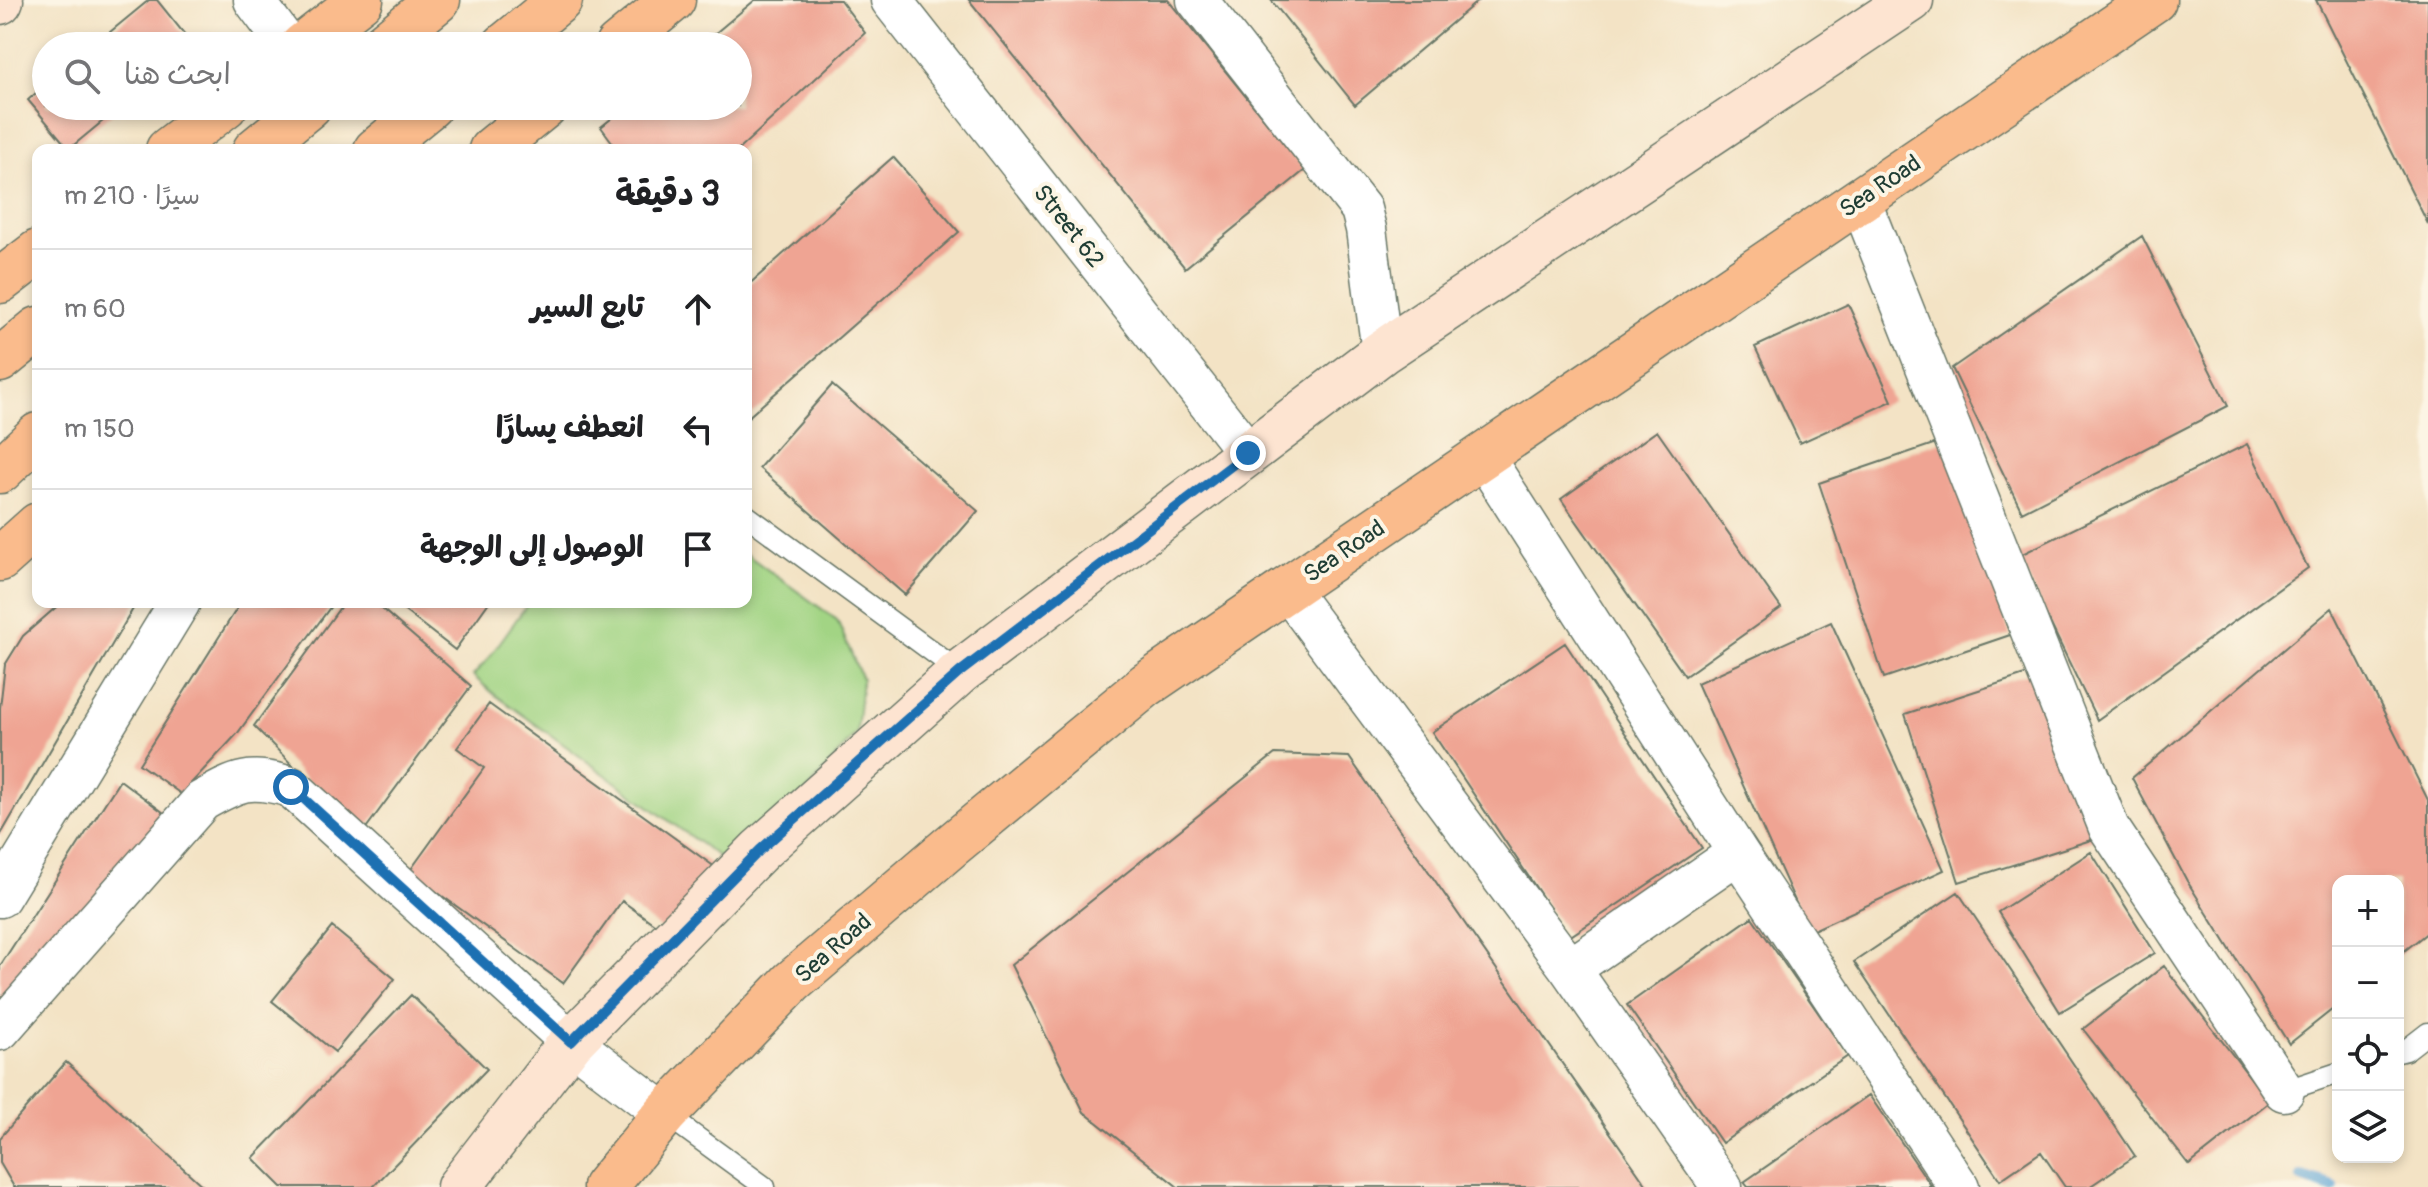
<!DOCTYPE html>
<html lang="ar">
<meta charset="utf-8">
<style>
body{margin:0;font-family:Pangolin,"Playpen Sans Arabic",sans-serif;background:#f6f6f6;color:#202124;direction:rtl}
.controls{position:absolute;right:24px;bottom:24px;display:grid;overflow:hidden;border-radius:16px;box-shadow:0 4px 12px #0003}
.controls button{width:72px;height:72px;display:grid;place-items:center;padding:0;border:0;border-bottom:2px solid #e0e0e0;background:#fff;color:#202124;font:40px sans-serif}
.stop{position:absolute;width:24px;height:24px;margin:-18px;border:6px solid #1f6fb2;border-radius:50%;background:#fff}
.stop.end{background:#1f6fb2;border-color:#fff;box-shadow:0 2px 8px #0008}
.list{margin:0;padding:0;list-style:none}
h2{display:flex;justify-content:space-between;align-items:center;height:104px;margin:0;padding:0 32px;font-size:34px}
h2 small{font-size:26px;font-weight:400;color:#757577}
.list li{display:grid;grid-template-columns:52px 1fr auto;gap:24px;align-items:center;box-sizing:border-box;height:120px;padding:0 32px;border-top:2px solid #e0e0e0}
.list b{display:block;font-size:30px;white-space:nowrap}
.list em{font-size:26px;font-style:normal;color:#757577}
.icon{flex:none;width:44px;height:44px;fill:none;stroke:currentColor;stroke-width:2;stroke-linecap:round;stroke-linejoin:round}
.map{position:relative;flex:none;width:2428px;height:1187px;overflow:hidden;direction:ltr}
.search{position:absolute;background:#fff;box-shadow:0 4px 12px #0003;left:32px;top:32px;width:720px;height:88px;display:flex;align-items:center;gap:20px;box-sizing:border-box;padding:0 28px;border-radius:44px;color:#757577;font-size:30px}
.panel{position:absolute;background:#fff;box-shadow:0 4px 12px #0003;left:32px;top:144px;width:720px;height:464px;border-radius:16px;direction:rtl}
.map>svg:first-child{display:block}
.green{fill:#a2d484;stroke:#60885c;stroke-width:2}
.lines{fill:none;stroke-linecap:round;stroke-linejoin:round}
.stream{stroke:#62a7d7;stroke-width:12}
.building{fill:#efa493}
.lane-casing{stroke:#697767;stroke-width:23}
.street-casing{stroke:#697767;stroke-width:43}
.secondary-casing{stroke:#697767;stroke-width:47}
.highway-casing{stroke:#697767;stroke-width:47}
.lane{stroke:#fff;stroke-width:20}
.street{stroke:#fff;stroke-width:40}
.secondary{stroke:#fde4d1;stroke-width:44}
.highway{stroke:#fabb8c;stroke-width:44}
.route{stroke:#1f6fb2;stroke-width:10}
.labels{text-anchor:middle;stroke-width:8;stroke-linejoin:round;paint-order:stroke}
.street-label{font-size:24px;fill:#1f3d34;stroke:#fcf5e5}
</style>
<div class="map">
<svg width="2428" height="1187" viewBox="0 0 2428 1187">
<rect width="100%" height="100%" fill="#fcf5e5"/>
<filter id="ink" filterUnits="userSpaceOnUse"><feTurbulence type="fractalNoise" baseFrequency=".0125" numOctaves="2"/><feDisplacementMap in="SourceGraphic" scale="16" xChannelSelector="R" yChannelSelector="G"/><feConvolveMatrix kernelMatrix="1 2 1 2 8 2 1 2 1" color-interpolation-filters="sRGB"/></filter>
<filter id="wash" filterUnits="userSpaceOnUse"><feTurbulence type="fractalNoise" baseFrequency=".006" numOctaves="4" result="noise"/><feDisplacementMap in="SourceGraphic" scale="32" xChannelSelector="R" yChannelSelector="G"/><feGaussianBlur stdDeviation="1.8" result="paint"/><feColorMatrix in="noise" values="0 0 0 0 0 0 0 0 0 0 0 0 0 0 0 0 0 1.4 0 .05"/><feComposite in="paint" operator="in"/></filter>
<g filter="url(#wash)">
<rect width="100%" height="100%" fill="#f3e3c5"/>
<path class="green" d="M746 554 837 620 862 679 857 732 783 819 723 860 494 694 473 676 488 659 529 602H746Z"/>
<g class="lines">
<path class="stream" d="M2302 1177 2333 1187"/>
</g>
<g id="blocks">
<path class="building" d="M149 0H157L194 46H93Z
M755 0H840L865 33 738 150H618L601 127 627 106H738V46H700Z
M969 0H1168L1305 170 1185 268Z
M1271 0H1479L1355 105Z
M2316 0H2428V224Z
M46 84V106H121L69 149 28 100Z
M893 157 959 232 746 419V287Z
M2142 236 2228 406 2022 512 1952 368Z
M1848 304 1892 401 1800 443 1755 347Z
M832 385 978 511 905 595 759 468Z
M1657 431 1781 608 1685 676 1561 499Z
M1945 440 2010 635 1884 678 1819 483Z
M2247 444 2308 568 2097 720 2018 556Z
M62 602H137L0 836V708L5 665 23 636Z
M241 602H334L237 734 181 794 139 764Z
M344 602H374L471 686 361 835 254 726Z
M393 602H489L455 650Z
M2332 608 2428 800V932L2398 956V881H2338V1005L2289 1044 2187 881 2132 778Z
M1831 622 1944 870 1809 932 1697 683Z
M1565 643 1702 848 1569 937 1432 732Z
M2040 670 2094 839 1959 882 1905 714Z
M489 704 719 870 671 936 622 901 563 983 409 872 484 768 457 748Z
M1275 754 1349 757 1648 1187H1178L1084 1112 1011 965Z
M120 780 176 822 0 1021V966Z
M2091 852 2155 953 2060 1012 1998 912Z
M1958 892 2135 1156 2089 1187H2065L2041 1152 2000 1180 1854 962Z
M1752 917 1848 1056 1722 1143 1627 1005Z
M332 927 395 979 335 1052 272 1001Z
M2164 966 2269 1102 2189 1165 2083 1029Z
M411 995 487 1069 373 1187H282L253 1158Z
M66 1062 204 1187H14L0 1163V1138Z
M1869 1095 1932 1187H1748L1744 1182Z"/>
</g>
</g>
<g filter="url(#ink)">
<use href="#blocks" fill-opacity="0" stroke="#697767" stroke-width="2"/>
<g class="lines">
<g class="lane-casing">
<path id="lane" d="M746 515 960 672
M2398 1052 2406 1050 2428 1033
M2284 1091 2338 1073
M665 1114 765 1187"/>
</g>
<g class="street-casing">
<path id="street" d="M254 0 288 46
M891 0 1248 453
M1197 0 1361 209 1366 229 1382 352
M1860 200 2109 828 2284 1091
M1483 456 1738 853 1959 1187
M1287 589 1570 969 1722 1187
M0 897 180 602
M1570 969 1738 853
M0 1030 202 801C239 780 249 775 291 787L571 1042 665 1114"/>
</g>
<g class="secondary-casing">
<path id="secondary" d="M0 2 1 0
M459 1187 571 1042 760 850 960 672 1382 352 1911 0"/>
</g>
<g class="highway-casing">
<path id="highway" d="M302 46 361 0
M382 46 438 0
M504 46 560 0
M617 46 673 0
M168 150 225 106
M255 150 309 106
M376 150 430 106
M491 150 545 106
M0 281 38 252
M0 360 38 329
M0 471 38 435
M0 559 38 525
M605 1187 665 1114 792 982 951 846 1146 685 2154 0"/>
</g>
<use href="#lane" class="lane"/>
<use href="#street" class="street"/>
<use href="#secondary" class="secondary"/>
<use href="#highway" class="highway"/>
</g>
</g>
<g class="lines" filter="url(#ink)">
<path class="route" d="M291 787 571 1042 760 850 960 672 1248 453"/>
</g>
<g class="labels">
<g class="street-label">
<text transform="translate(1880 186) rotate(-34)" y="8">Sea Road</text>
<text transform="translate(1069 226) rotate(52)" y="8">Street 62</text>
<text transform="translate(1344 551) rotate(-34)" y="8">Sea Road</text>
<text transform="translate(833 948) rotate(-41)" y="8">Sea Road</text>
</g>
</g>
</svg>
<div class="controls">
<button>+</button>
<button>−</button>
<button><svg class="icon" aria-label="locate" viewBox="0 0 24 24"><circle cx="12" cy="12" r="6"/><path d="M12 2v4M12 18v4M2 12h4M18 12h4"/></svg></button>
<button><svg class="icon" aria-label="layers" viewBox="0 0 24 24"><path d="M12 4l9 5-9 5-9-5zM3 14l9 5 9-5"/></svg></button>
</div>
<div class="stop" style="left:291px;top:787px"></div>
<div class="stop end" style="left:1248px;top:453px"></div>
<div class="search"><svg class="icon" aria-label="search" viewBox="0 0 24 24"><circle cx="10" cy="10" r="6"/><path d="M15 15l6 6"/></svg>ابحث هنا</div>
<section class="panel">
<h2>3 دقيقة<small>سيرًا · 210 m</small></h2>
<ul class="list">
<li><svg class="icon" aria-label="ahead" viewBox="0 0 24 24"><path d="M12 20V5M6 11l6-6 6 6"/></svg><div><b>تابع السير</b></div><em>60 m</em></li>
<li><svg class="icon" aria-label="left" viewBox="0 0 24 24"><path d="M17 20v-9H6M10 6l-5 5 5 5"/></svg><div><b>انعطف يسارًا</b></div><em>150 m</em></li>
<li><svg class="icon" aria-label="arrive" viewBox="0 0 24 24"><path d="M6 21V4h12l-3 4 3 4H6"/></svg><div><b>الوصول إلى الوجهة</b></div></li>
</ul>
</section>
</div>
